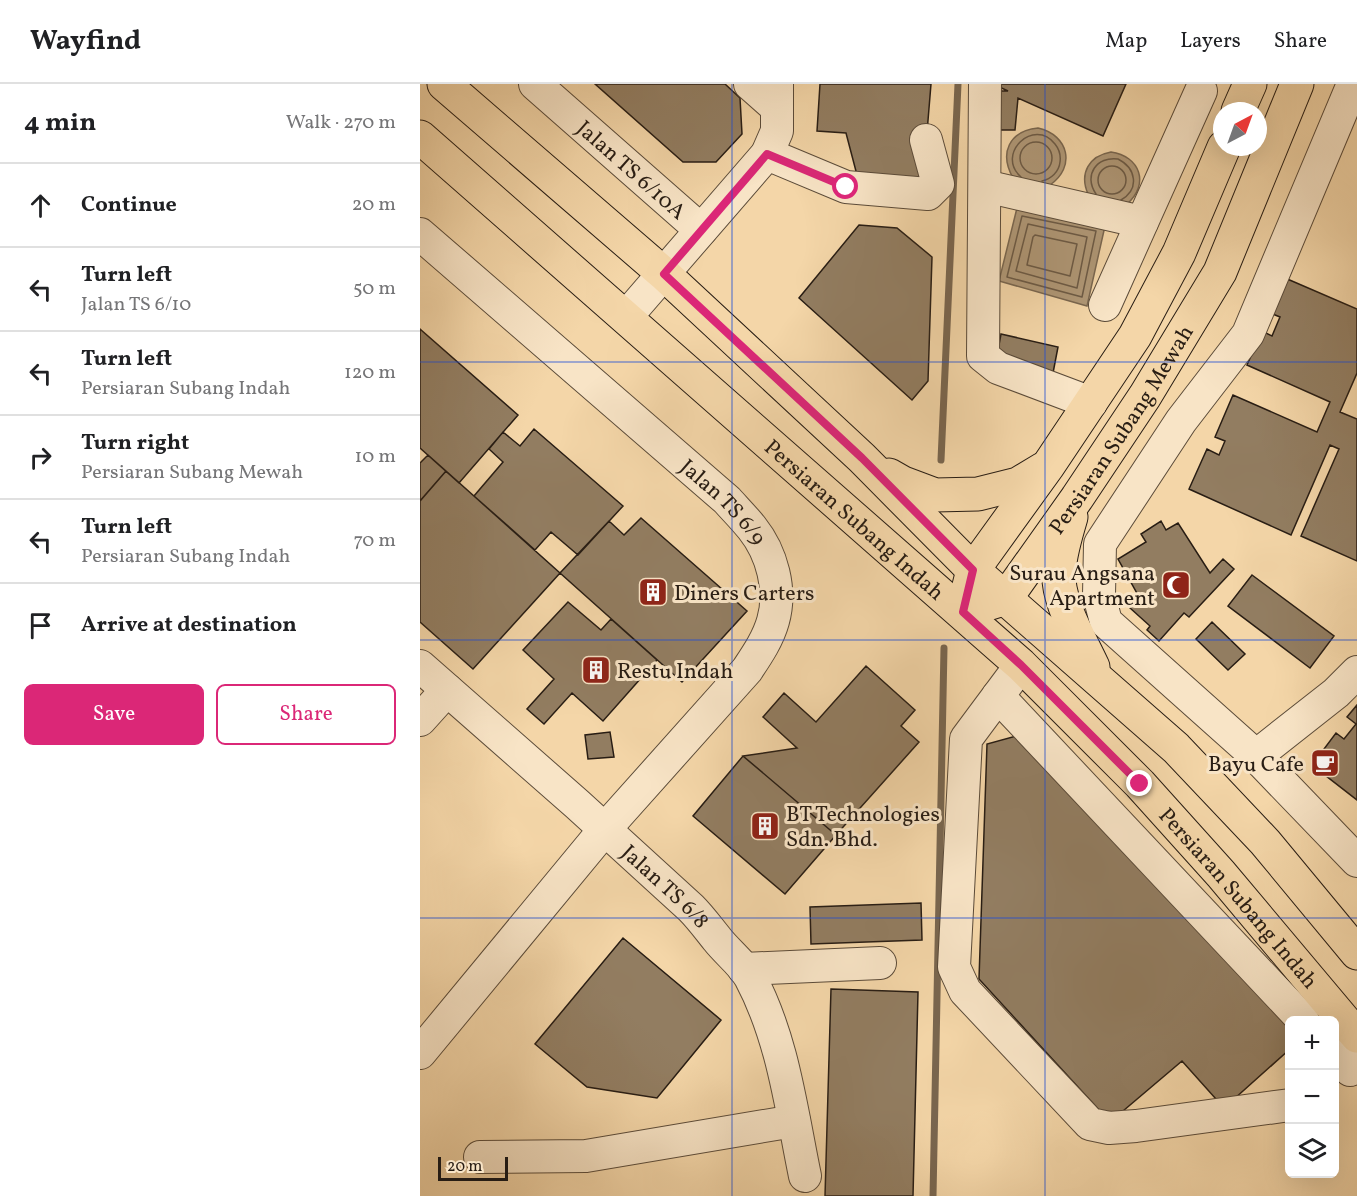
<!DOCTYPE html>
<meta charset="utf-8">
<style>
body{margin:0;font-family:Vollkorn,serif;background:#f6f6f6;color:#202124}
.controls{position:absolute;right:18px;bottom:18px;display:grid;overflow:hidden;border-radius:9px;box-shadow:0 6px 24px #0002}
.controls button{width:54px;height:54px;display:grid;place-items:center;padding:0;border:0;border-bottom:2px solid #e0e0e0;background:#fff;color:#202124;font:30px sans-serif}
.compass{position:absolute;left:793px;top:18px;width:54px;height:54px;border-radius:50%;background:#fff;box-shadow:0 6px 24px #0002;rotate:41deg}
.scale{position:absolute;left:18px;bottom:15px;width:70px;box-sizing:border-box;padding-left:6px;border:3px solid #281d14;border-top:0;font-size:16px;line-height:21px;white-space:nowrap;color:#281d14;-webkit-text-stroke:4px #f8e4c6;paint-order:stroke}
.stop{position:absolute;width:18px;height:18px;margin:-14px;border:4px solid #db2777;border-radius:50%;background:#fff}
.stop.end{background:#db2777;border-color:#fff;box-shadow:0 2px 6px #0008}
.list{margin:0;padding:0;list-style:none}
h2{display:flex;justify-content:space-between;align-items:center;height:78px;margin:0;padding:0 24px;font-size:26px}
h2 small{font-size:20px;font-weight:400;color:#757577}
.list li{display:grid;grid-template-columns:39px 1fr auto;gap:18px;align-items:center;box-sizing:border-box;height:84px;padding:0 24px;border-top:2px solid #e0e0e0}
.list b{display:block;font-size:22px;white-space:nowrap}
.list p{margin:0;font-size:20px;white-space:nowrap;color:#757577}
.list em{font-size:20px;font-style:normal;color:#757577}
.actions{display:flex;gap:12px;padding:18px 24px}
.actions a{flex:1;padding:14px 0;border:2px solid #db2777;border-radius:9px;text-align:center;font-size:21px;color:#db2777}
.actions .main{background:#db2777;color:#fff}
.icon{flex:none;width:33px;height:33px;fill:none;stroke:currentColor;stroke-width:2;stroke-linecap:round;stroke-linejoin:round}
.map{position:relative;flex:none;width:937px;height:1112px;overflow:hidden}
header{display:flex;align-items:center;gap:36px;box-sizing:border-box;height:84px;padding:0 30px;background:#fff;border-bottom:2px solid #e0e0e0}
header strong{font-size:28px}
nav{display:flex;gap:33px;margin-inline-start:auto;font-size:21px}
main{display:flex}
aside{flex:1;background:#fff}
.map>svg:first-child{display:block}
.water{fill:#af9776;stroke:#79664f;stroke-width:1.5}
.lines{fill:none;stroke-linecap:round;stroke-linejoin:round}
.shore{stroke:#6c5a45;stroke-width:1.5}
.stream{stroke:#79664f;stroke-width:7}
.building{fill:#927d61;stroke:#281d14;stroke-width:1.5}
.minor-casing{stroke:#5b4b39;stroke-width:34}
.major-casing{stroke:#281d14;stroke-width:35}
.minor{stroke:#f8e4c6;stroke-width:32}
.major{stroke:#f4d6a8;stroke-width:33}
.route{stroke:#db2777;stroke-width:8}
.grid{fill:none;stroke:#1d4ed8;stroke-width:1.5;stroke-opacity:0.55}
.labels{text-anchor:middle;stroke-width:6;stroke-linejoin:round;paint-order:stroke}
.street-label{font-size:22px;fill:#281d14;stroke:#f8e4c6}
.poi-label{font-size:22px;fill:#281d14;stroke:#f8e4c6;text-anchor:start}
</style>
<header>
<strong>Wayfind</strong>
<nav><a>Map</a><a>Layers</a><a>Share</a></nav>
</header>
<main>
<aside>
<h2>4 min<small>Walk · 270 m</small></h2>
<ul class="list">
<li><svg class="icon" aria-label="ahead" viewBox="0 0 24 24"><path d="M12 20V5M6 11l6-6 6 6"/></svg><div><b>Continue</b></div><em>20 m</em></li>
<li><svg class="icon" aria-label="left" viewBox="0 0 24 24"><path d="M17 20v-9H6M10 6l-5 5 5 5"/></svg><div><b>Turn left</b><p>Jalan TS 6/10</p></div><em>50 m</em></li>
<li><svg class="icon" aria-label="left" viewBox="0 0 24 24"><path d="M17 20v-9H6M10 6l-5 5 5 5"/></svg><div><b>Turn left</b><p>Persiaran Subang Indah</p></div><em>120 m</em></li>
<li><svg class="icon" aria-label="right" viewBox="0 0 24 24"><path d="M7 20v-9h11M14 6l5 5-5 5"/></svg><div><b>Turn right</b><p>Persiaran Subang Mewah</p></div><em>10 m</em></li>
<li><svg class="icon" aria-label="left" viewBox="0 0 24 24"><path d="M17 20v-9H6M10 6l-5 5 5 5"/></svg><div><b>Turn left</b><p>Persiaran Subang Indah</p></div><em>70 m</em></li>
<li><svg class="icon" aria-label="arrive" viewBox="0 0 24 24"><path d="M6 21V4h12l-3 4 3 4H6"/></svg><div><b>Arrive at destination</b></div></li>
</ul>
<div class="actions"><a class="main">Save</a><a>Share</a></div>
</aside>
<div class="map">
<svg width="937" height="1112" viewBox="0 0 937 1112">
<rect width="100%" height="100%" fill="#f4d6a8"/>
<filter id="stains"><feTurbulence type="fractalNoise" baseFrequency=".00333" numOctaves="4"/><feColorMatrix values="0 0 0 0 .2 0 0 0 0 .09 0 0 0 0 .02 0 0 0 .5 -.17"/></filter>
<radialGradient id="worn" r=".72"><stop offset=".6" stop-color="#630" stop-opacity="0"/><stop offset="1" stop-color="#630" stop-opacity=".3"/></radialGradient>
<path class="water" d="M618 44C649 51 656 83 630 101L593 94C579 69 589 47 618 44Z
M691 68C720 72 730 100 707 120L668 110C659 89 669 72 691 68Z
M597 124 685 142 667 222 579 197Z"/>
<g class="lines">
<path class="shore" d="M600 74a16 16 0 1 1 32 0a16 16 0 1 1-32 0Z
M678 96a14 14 0 1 1 28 0a14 14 0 1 1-28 0Z
M601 93C575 70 614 33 635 60 639 65 641 71 640 78 639 88 631 95 622 97
M676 110C663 91 677 72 698 75 716 84 720 105 701 116
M602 132 676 147 662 213 587 193Z
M608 140 667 153 657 204 596 187Z
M615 151 657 160 650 192 607 181 613 153Z"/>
<path class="stream" d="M521 376 538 0
M513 1112 524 564"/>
</g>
<path class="building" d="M175 0H305L320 14 322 50 296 78H263Z
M400 0H511L503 97 437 91 426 49 397 47Z
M573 0H706L683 52 598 14 595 46H566L568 7H588Z
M439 141 477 144 512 173 508 297 492 316 379 214Z
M865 194 937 225V289L920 328 937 335V477L881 452 919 365 910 361 871 451 769 405 787 365 799 371 805 357 795 353 813 311 897 348 910 318 827 281 842 247 852 252 860 233 850 229Z
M0 245 98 331 39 399 0 364Z
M581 250 638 263 633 289 576 277Z
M114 345 203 422 158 471 131 448 115 466 54 412 83 378 69 365 83 348 100 362Z
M8 371 26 387 0 417V379Z
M26 387 140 489 53 585 0 538V417Z
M221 434 327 527 262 598 140 489 189 437 204 451Z
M741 437 746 446 758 439 790 489 803 475 814 485 769 533 764 529 739 557 727 546 730 542 710 524 719 513 698 475 726 458 721 450Z
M832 491 914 552 890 584 808 522Z
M148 518 181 546 191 535 237 576 183 637 152 609 124 640 107 625 134 595 103 566Z
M792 538 825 570 808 586 776 555Z
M446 582 495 626 481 642 499 658 416 751 323 672 377 664 343 633 364 609 396 638Z
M937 621V716L892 681 916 649 924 655 936 640 927 633Z
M190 648 194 673 168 675 165 651Z
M596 652 870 943V965L804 1024 762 977 690 1038 559 895 567 660Z
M323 672 416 751 365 810 273 732Z
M501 819 502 856 391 860 390 823Z
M203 854 301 936 237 1014 167 1003 115 960Z
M411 905 498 908 493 1112H405Z"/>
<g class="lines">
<g class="minor-casing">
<g id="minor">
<path id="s1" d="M115 0 281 146"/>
<path d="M330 0 357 24"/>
<path d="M565 0 563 272 578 284 671 319"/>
<path d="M933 0 828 250 761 337 680 460 679 511 686 538 836 672 937 777"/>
<path d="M347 70 426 103 508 110 518 100 506 56"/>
<path d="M565 102 722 138"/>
<path id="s2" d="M0 150 307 416C315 425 324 434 332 444 352 469 362 506 353 537 348 555 337 571 327 586L185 745 0 969"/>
<path d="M685 221 781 7"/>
<path d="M206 233 347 70 357 47V0"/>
<path d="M601 581 546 655 534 883 545 907 670 1040 689 1044 716 1042 870 1021"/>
<path id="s3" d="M0 582 157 720 271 824C281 834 288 844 297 855 307 868 322 879 330 893 363 955 371 1024 385 1092"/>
<path d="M578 612 883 936"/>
<path d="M0 636 27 606"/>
<path d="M836 672 916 609 937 588"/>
<path d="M324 885 460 879"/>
<path d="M914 970 930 986 937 977"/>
<path d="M60 1073 166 1072 374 1037"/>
</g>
</g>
<g class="major-casing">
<g id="major">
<path d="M24 0 244 190 442 374 553 486 756 664 845 758 937 869"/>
<path d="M818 27 830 0"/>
<path id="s4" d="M0 53 601 581 720 700 801 790 937 952"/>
<path d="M469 391 483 399 515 411 558 410 598 400 623 385"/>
<path d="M651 433C646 451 637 478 639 497 642 526 661 557 673 583"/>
<path d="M548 506 553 486 628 382 715 252 759 169 804 63"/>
<path id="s5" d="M567 520 586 514 657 414 725 312 800 188 877 0"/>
</g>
</g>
<use href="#minor" class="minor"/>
<use href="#major" class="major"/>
</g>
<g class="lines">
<path class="route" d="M426 103 347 70 244 190 442 374 553 486 543 528 601 581 720 700"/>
</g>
<path class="grid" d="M312 0V1112M625 0V1112M0 278H937M0 556H937M0 834H937"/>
<defs>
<g id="mosque-square" transform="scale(1.5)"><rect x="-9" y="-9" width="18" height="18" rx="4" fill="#8f2418" stroke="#f8e4c6"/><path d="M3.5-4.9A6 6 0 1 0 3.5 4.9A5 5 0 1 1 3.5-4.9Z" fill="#fff"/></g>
<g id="building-square" transform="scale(1.5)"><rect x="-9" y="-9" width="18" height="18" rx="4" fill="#8f2418" stroke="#f8e4c6"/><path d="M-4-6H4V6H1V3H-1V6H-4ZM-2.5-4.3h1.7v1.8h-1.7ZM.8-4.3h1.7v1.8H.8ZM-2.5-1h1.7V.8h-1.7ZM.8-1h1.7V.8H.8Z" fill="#fff"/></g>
<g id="cafe-square" transform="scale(1.5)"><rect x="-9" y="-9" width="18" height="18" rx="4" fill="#8f2418" stroke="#f8e4c6"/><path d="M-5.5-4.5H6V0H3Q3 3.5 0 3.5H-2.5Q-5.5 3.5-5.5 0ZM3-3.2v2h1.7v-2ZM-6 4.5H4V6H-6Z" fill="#fff"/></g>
</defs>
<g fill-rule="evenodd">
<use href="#mosque-square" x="756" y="501"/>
<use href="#building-square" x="233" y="508"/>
<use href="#building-square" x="176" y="586"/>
<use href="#cafe-square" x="905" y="679"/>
<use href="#building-square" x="345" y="742"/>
</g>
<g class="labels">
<g class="street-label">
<text dy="8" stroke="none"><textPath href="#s1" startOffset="129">Jalan TS 6/10A</textPath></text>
<text dy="8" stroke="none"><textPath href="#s5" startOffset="224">Persiaran Subang Mewah</textPath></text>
<text dy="8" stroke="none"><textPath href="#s2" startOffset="405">Jalan TS 6/9</textPath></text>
<text dy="8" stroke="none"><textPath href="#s4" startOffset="579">Persiaran Subang Indah</textPath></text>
<text dy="8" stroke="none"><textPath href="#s3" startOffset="330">Jalan TS 6/8</textPath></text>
<text dy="8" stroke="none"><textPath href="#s4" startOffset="1119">Persiaran Subang Indah</textPath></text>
</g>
<g class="poi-label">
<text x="735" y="496" text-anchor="end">Surau Angsana<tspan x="735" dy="25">Apartment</tspan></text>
<text x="254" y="516">Diners Carters</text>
<text x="197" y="594">Restu Indah</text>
<text x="884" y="687" text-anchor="end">Bayu Cafe</text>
<text x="366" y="737">BT Technologies<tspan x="366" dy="25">Sdn. Bhd.</tspan></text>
</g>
</g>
<rect width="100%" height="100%" filter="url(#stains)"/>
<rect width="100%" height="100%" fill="url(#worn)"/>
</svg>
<div class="controls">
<button>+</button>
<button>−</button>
<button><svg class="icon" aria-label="layers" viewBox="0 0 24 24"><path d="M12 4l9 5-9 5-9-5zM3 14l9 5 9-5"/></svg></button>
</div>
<svg class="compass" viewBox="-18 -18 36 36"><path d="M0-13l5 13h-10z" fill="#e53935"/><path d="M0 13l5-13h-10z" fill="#757577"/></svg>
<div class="scale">20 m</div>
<div class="stop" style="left:426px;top:103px"></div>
<div class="stop end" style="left:720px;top:700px"></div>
</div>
</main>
